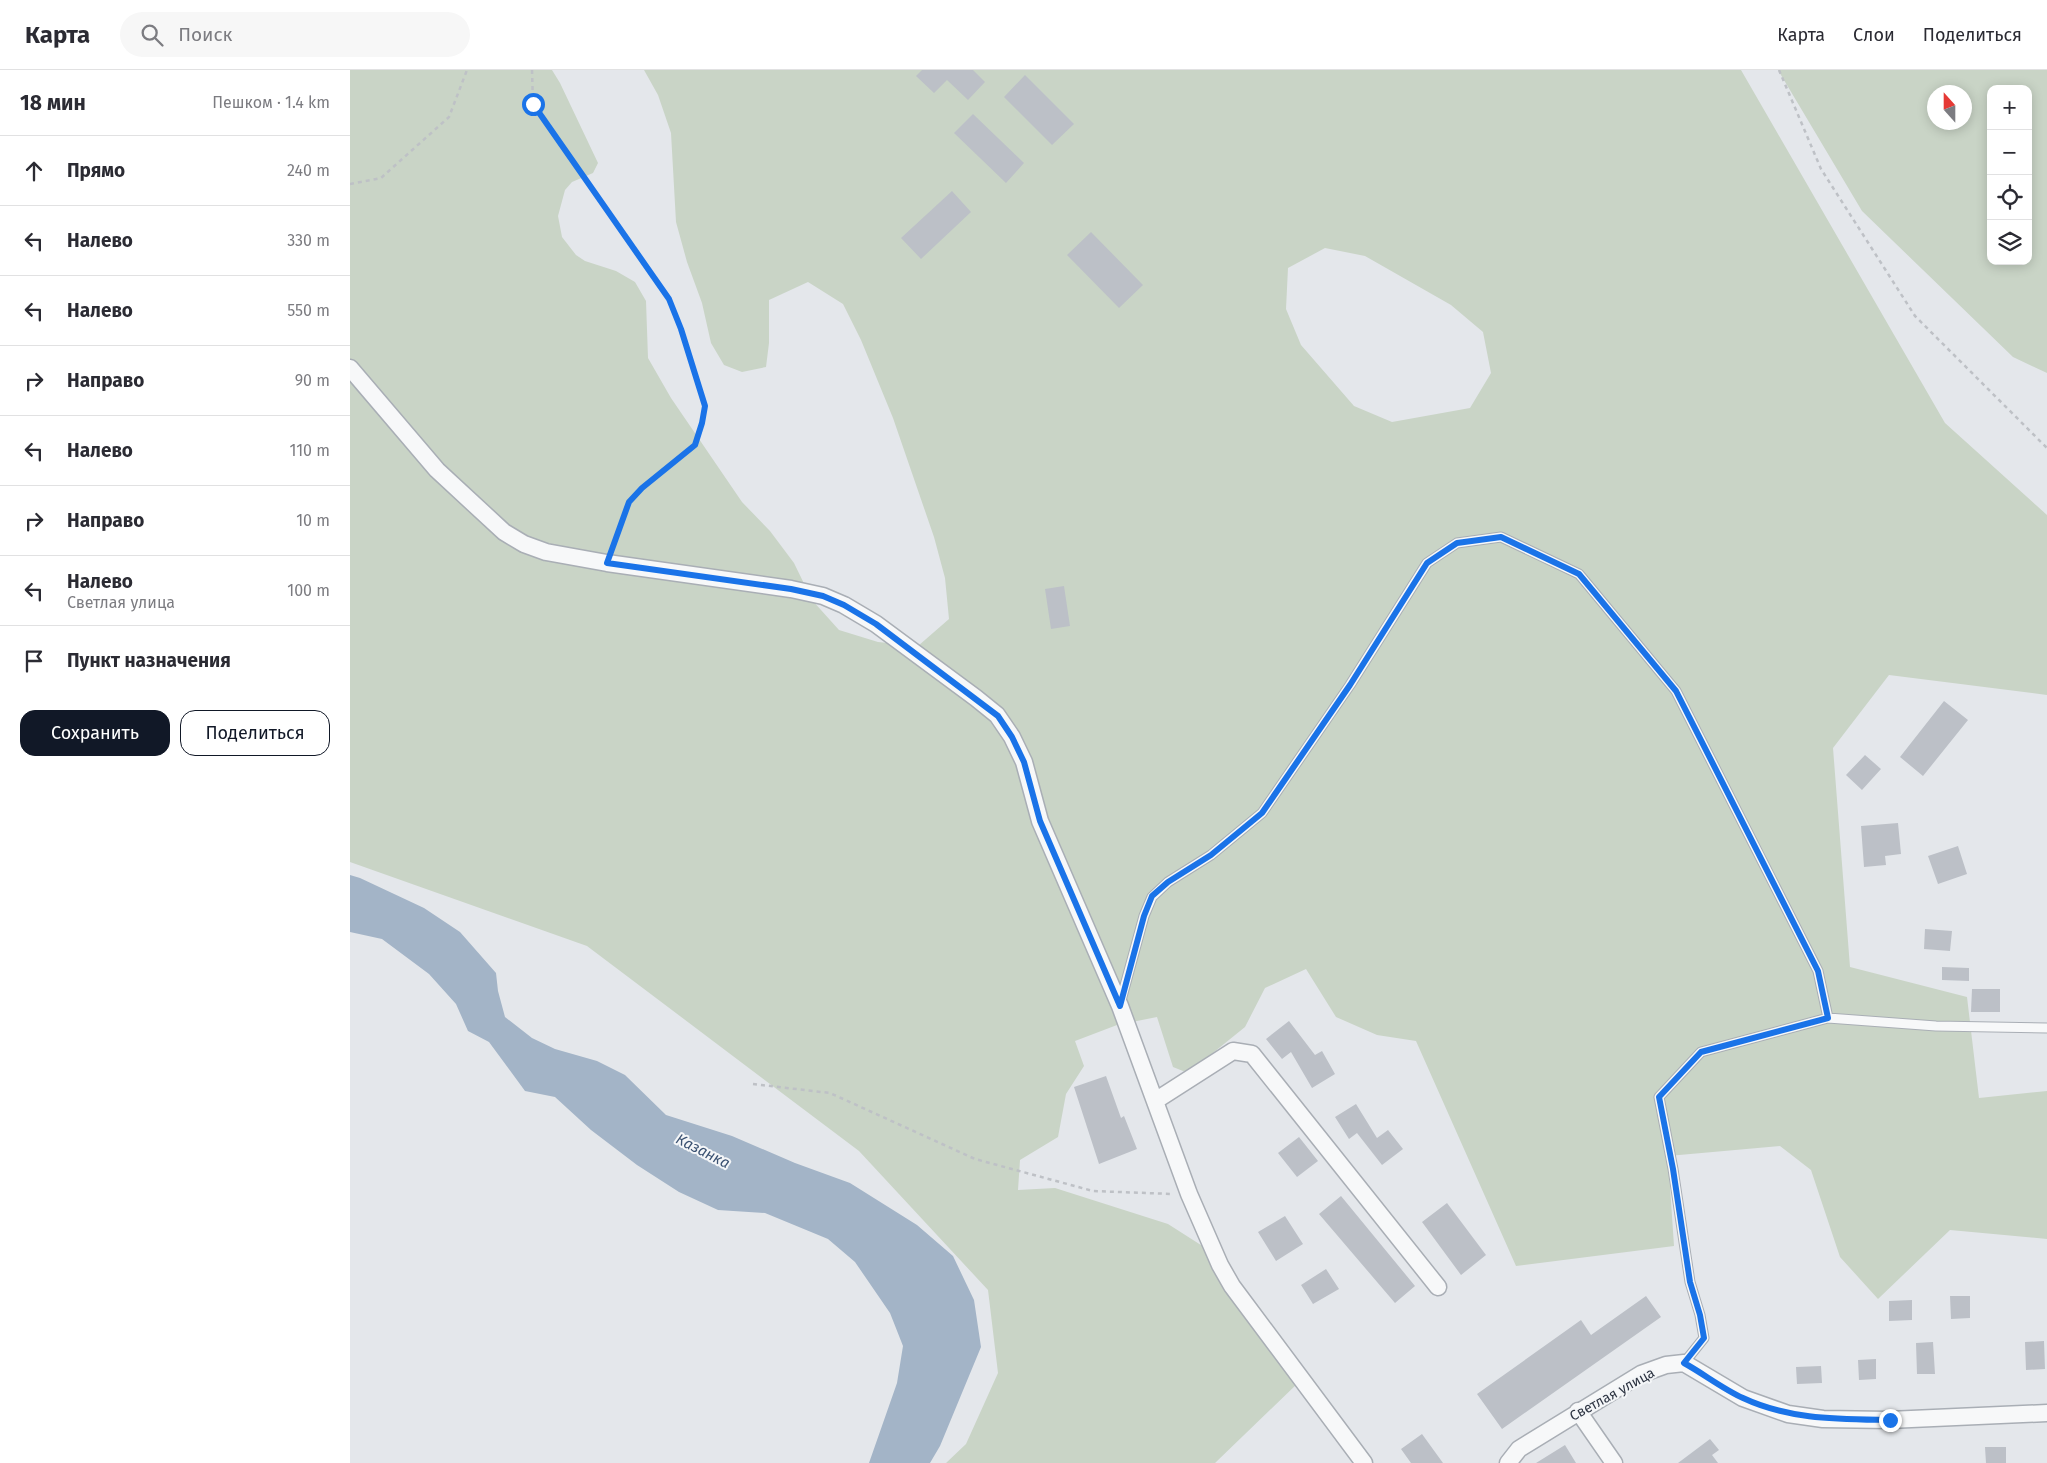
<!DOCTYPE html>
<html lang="ru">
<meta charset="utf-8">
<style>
body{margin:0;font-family:"Fira Sans",sans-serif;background:#f7f7f7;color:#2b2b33}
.controls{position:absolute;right:15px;top:15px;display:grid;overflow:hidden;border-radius:10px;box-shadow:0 2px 12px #0003}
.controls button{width:45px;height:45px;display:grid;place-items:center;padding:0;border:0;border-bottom:1px solid #e1e1e2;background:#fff;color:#2b2b33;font:25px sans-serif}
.compass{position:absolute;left:1577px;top:15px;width:45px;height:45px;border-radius:50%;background:#fff;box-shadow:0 2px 12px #0003;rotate:339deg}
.stop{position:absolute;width:15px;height:15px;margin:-11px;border:4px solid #1a73e8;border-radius:50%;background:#fff}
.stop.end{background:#1a73e8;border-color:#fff;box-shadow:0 1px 5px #0008}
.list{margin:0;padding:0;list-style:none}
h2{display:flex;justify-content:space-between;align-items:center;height:65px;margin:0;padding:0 20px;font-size:21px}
h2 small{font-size:16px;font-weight:400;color:#7c7c81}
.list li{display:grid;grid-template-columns:32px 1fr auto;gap:15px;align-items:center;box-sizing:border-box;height:70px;padding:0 20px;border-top:1px solid #e1e1e2}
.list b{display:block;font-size:19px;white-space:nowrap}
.list p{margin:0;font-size:16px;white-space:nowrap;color:#7c7c81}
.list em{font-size:16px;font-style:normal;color:#7c7c81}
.actions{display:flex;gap:10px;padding:15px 20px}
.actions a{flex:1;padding:11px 0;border:1px solid #111827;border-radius:15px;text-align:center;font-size:18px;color:#111827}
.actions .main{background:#111827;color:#fff}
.icon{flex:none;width:28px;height:28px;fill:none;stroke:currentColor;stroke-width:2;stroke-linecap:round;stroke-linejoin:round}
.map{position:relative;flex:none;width:1697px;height:1393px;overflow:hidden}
header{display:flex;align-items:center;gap:30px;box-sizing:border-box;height:70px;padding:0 25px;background:#fff;border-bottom:1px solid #e1e1e2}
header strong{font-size:24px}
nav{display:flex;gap:28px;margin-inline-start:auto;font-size:18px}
.search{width:350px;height:45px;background:#f7f7f7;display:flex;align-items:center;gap:12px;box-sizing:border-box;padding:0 18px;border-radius:28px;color:#7c7c81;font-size:19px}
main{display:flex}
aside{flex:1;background:#fff}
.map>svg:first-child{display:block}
.green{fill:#c9d4c6;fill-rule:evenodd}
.water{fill:#a3b4c7}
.building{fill:#bcc0c7}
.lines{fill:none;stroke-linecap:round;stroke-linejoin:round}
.lane-casing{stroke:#a9aeb5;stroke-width:11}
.street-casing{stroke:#a9aeb5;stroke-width:19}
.path{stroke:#bec1c6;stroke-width:2.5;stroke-dasharray:4 4;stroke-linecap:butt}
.lane{stroke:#f7f8f9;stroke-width:9}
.street{stroke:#f7f8f9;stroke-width:16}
.route{stroke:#1a73e8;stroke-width:6}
.labels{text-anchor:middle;stroke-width:4;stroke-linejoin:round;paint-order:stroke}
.street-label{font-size:14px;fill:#2d3442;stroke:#f4f6f8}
.water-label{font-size:15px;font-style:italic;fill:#3b5272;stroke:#f4f6f8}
</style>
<header>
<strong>Карта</strong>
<div class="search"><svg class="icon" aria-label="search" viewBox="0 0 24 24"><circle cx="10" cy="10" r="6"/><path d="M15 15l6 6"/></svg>Поиск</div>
<nav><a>Карта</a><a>Слои</a><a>Поделиться</a></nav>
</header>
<main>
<aside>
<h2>18 мин<small>Пешком · 1.4 km</small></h2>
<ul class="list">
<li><svg class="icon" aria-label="ahead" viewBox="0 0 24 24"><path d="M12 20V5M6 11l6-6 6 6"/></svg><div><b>Прямо</b></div><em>240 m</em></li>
<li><svg class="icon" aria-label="left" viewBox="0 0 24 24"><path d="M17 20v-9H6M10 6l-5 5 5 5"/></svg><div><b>Налево</b></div><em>330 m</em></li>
<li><svg class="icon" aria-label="left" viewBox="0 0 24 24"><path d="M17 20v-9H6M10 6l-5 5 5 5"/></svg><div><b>Налево</b></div><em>550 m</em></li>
<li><svg class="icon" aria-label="right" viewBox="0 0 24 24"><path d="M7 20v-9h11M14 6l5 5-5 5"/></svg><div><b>Направо</b></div><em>90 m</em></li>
<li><svg class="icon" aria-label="left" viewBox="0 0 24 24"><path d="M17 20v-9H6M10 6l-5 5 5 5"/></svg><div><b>Налево</b></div><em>110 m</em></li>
<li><svg class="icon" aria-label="right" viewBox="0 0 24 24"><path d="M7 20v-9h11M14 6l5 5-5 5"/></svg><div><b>Направо</b></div><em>10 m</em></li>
<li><svg class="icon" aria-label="left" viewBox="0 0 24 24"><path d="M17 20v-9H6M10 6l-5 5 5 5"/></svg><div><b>Налево</b><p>Светлая улица</p></div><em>100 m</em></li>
<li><svg class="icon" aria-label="arrive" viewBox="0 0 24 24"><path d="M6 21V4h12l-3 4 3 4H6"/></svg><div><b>Пункт назначения</b></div></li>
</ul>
<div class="actions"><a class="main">Сохранить</a><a>Поделиться</a></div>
</aside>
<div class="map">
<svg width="1697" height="1393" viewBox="0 0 1697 1393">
<rect width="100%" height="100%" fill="#e4e7eb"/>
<path class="green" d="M0 0H202L210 13 248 93 243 103 222 112 215 120 208 146 212 167 226 185 235 191 266 201 285 212 296 231 298 288 321 328 392 432 420 461 444 493 462 530 489 560 528 572 568 576 599 549 595 508 584 467 543 348 511 270 493 234 458 212 419 230V273L416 297 392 302 374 295 361 273 352 233 337 192 326 152 321 63 308 25 294 0H1391L1595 353 1697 445V625L1539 605 1483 678 1500 897 1617 927 1629 1028 1697 1021V1169L1600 1160 1528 1229 1490 1187 1461 1100 1430 1076 1318 1086 1324 1176 1166 1196 1066 971 1027 965 986 947 956 899 915 918 895 957 838 1003 823 997 807 947 767 955 725 971 734 996 716 1024 708 1067 670 1090 668 1120 705 1118 818 1154 854 1177 948 1313 865 1393H596L616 1374 648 1303 638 1220 509 1081 237 876 0 792ZM975 178 1015 186 1101 235 1133 262 1141 303 1120 338 1042 352 1004 336 951 275 936 239 938 198Z
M1428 0H1697V303L1663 287 1512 141ZM1641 19H1678V191H1641ZM1584 22H1614V52H1584Z"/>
<path class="water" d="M0 805 10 808 74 838 110 862 146 903 148 921 155 947 182 968 205 979 247 991 275 1005 316 1045 382 1066 445 1093 500 1113 567 1155 603 1186 624 1230 631 1277 590 1376 580 1393H519L547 1313 553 1276 540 1243 505 1192 478 1169 415 1143 368 1140 329 1122 287 1095 241 1060 205 1027 175 1021 139 972 118 961 106 934 79 904 32 869 0 862Z"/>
<path class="building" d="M572 0H623L635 12 618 30 597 10 584 23 566 6Z
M675 5 724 54 702 75 654 27Z
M623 44 674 93 656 113 604 63Z
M602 121 621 142 571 189 551 168Z
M741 162 793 215 769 238 717 185Z
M714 516 720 556 701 559 695 519Z
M1594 631 1618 650 1573 706 1550 687Z
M1515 685 1531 699 1512 720 1496 705Z
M1548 753 1551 784 1535 786 1536 795 1514 797 1511 756Z
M1608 776 1617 804 1588 814 1578 786Z
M1575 859 1602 861 1600 881 1574 879Z
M1592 897 1619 898V911L1592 910Z
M1622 919H1650V942H1621Z
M939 951 965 985 972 981 985 1004 962 1018 941 982 932 989 916 969Z
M756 1006 771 1048 774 1046 787 1079 749 1094 724 1017Z
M1006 1034 1027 1068 1038 1060 1053 1079 1032 1095 1007 1063 999 1069 985 1047Z
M949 1067 968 1091 947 1107 928 1083Z
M991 1126 1065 1216 1045 1233 969 1144Z
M1097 1133 1136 1185 1111 1205 1072 1152Z
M935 1146 953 1174 926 1191 908 1162Z
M976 1199 989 1219 963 1234 951 1215Z
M1296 1226 1311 1247 1152 1359 1127 1324 1231 1250 1241 1265Z
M1600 1226H1620V1248L1601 1249Z
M1562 1230V1250L1539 1251V1231Z
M1694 1271 1695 1299 1676 1300 1675 1272Z
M1583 1272 1585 1304H1567L1566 1273Z
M1526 1289V1309L1509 1310 1508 1290Z
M1471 1296 1472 1313 1447 1314 1446 1297Z
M1072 1364 1093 1393H1061L1051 1379Z
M1360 1369 1369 1380 1362 1385 1368 1393H1328Z
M1215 1375 1226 1393H1186Z
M1635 1377H1656V1393H1636Z"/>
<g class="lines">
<g class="lane-casing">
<path id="lane" d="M770 934 794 846 802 827 818 812 861 785 912 743 1000 615 1077 493 1107 473 1151 467 1229 504 1326 621 1468 901 1478 948 1351 982 1309 1027 1323 1099 1340 1212 1350 1245 1354 1268 1334 1293
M1478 948 1586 956 1697 958"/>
</g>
<g class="street-casing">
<path id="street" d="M0 298 87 400 154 462 174 474 196 482 257 493 441 519 473 526 494 535 526 554 626 628 647 645 662 667 674 692 690 751 770 936 839 1124 870 1195 882 1216 1014 1393
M805 1031 883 981 902 984 1088 1217
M1228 1341 1264 1393
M1158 1393 1169 1379 1291 1304 1316 1295 1334 1293 1393 1328 1438 1344 1473 1349 1539 1350 1697 1343"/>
</g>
<path class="path" d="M182 0 183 35 319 229 331 259 355 335 352 353 345 375 292 418 279 432 262 480
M1429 0 1471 99 1565 246 1697 378
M0 114 31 108 99 47 117 0
M403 1014 480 1023 625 1089 743 1121 823 1124"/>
<use href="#lane" class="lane"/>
<use href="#street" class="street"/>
</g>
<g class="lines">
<path class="route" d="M183 34 319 229 331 259 355 336 352 353 345 375 292 418 279 432 257 493 441 519 473 526 494 535 526 554 648 646 662 667 674 692 690 751 770 936 794 846 802 826 818 812 861 785 912 743 1000 615 1077 493 1107 473 1151 467 1229 504 1326 621 1468 901 1478 948 1351 982 1309 1027 1323 1099 1340 1212 1350 1245 1354 1268 1334 1293C1354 1304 1373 1319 1393 1328 1440 1350 1489 1349 1540 1350"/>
</g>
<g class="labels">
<g class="street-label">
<text transform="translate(1262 1324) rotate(-29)" y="5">Светлая улица</text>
</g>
<g class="water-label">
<text transform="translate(353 1081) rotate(27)" y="5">Казанка</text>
</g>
</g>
</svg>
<div class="controls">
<button>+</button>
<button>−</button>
<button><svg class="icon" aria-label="locate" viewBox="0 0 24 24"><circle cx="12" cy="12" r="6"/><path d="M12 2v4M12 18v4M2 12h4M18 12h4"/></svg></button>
<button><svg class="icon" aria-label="layers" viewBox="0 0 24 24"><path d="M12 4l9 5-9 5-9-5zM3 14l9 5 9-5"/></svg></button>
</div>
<svg class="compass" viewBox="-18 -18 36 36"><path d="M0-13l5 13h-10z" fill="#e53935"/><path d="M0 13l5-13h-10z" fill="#7c7c81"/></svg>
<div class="stop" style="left:183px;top:34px"></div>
<div class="stop end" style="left:1540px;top:1350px"></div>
</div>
</main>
